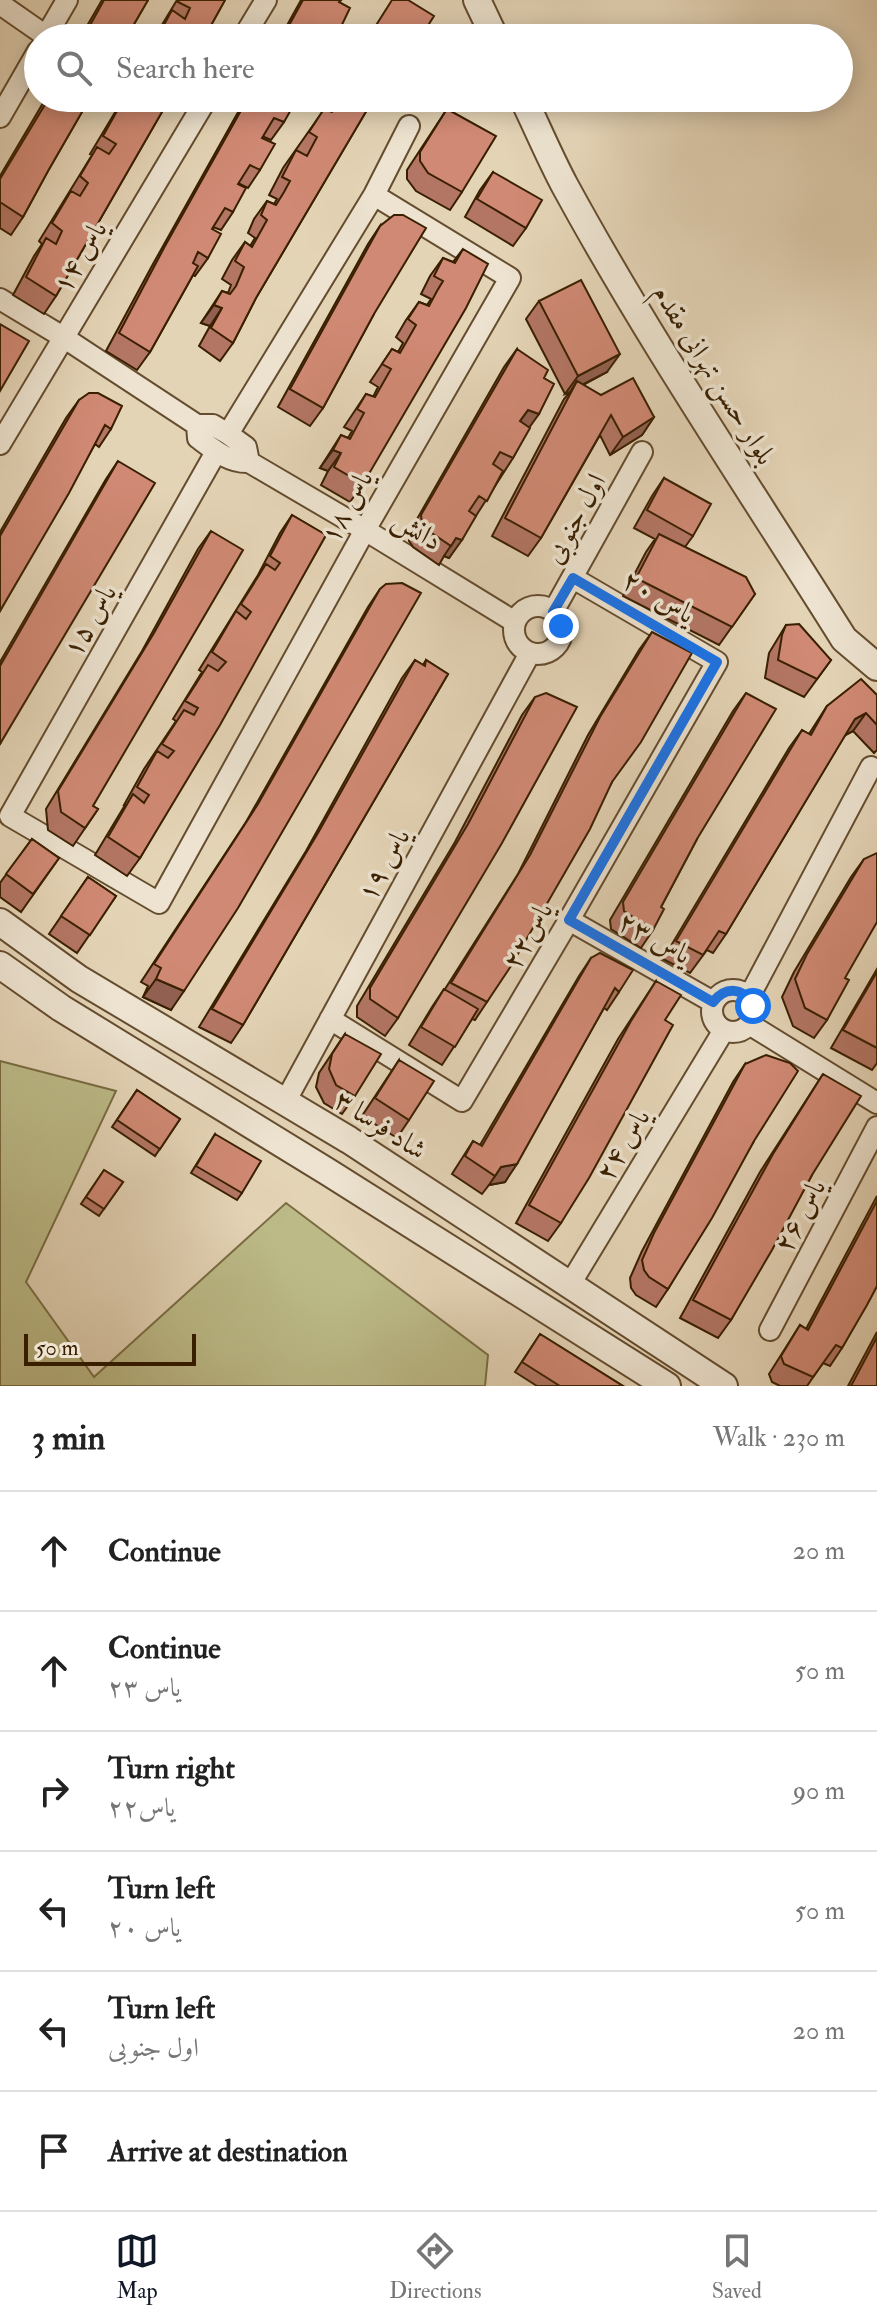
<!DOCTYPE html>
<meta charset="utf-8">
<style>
body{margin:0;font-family:"IM FELL Double Pica",Amiri,serif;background:#f6f6f6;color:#222}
.scale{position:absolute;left:24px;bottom:20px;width:172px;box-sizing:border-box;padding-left:8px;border:4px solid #391f00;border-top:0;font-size:22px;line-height:28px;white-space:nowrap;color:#391f00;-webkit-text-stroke:6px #ede3d0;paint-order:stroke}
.stop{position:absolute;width:24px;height:24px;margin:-18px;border:6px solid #1a73e8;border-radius:50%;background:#fff}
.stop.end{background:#1a73e8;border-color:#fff;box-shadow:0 2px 8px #0008}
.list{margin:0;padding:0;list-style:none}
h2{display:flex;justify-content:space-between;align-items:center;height:104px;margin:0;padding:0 32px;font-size:34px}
h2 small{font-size:26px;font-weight:400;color:#767676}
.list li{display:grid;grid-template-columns:52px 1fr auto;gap:24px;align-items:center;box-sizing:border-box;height:120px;padding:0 32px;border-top:2px solid #e0e0e0}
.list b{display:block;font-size:30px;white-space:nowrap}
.list p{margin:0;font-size:26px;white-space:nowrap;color:#767676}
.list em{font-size:26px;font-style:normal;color:#767676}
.icon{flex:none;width:44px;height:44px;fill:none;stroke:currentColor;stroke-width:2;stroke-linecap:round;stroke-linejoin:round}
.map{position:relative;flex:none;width:877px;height:1386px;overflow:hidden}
.search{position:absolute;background:#fff;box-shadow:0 4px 20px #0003;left:24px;right:24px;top:24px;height:88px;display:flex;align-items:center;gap:20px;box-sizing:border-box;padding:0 28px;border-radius:44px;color:#767676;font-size:30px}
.sheet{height:824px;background:#fff}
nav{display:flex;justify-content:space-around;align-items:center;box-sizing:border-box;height:112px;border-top:2px solid #e0e0e0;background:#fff;font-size:22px;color:#767676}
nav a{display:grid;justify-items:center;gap:4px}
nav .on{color:#111827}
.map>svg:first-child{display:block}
.green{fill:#bcbb88;stroke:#7a6d44;stroke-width:2}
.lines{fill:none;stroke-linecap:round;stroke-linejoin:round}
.minor-casing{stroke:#644c2e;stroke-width:24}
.tertiary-casing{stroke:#644c2e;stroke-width:30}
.minor{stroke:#ede3d0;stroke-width:20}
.tertiary{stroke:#ede3d0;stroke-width:26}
.wall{fill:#b37664;stroke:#391f00;stroke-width:2}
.shaded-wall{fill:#926051;stroke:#391f00;stroke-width:2}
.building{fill:#d08974;stroke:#391f00;stroke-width:2}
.route{stroke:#1a73e8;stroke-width:10}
.labels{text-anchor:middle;stroke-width:7;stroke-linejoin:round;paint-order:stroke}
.street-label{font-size:28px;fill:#391f00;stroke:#ede3d0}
</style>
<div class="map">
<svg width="877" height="1386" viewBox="0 0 877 1386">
<rect width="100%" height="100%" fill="#e4d4b6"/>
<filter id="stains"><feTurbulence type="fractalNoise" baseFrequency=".0025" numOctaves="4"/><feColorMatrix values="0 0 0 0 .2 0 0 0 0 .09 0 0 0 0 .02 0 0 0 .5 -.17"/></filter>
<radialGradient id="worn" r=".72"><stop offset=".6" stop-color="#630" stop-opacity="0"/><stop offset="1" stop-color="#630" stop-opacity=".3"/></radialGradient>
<path class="green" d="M0 1061 116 1091 26 1282 94 1377 286 1203 488 1355 485 1386H0Z"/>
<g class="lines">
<g class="minor-casing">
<path id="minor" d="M0 4 46 36
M45 38 67 0
M243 38 266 0
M0 117 38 51
M0 299 63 337 197 425
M197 425H213L228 434 246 447 249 462C229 463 214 450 198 438Z
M228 434 374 195 409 126
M0 444 207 98
M216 452 10 816 159 903 365 530 510 278 374 195
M249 462 365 530 515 622
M514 630a24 24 0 1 1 48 0a24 24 0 1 1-48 0Z
M553 612 642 452
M569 920 713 1002
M712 1011a21 21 0 1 1 42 0a21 21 0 1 1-42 0Z
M749 997 871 767
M330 1019 462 1101 569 920 717 662 573 578
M749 1024 877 1103
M285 1102 530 653
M569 1286 724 1030
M770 1330 877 1127"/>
</g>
<g class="tertiary-casing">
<path id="tertiary" d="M477 0 495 38
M523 98C537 127 550 158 565 186 650 342 750 489 844 639L877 667
M0 922 79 979 349 1140 724 1386
M0 965 61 1008 328 1172 667 1386"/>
</g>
<use href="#minor" class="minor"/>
<use href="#tertiary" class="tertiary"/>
</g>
<path class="wall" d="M102 0H148L126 38H80Z
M177 0H225L204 38H154Z
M301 0H341L339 2 338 33 334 38H280Z
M46 98H90L48 171 23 217 11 235 0 228V176Z
M121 98H170L56 296 44 314 13 295 34 256 42 244 39 241 92 155 90 154 117 109 116 108Z
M246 98H290L284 122 271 140 262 136 260 170 248 188 238 183 233 212 221 230 213 227 212 229 208 258 195 276 193 275 150 352 137 370 106 351 153 264Z
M327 98H374L256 298 233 343 220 361 199 346 210 326 201 323 222 291 228 293 231 285 222 279 232 260 245 242 250 246 255 238 248 233 254 219 267 201 274 204 277 199 269 195 283 168 323 111 320 108Z
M447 109 462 192 450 210 416 191 407 179V170Z
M493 172 526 228 513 246 465 217 480 190Z
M380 226 374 314 323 408 310 426 278 407 368 244Z
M463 249 363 484 350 502 321 485 328 471 320 468 341 435 348 438 352 431 344 427 366 394 373 397 378 387 370 382 392 349 398 352 403 343 396 337 406 320 419 302 427 305 431 299 421 294 430 276 443 258 453 262Z
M539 301 607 372 583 385 601 395 654 417 642 435 610 455 600 435 541 538 528 556 492 536 564 399 570 392 565 394 526 319Z
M517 349 529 427 513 458 449 558 444 556 439 565 413 547 409 541V533L504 367Z
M79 400 111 429 99 447 95 444 0 611V532L66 418Z
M118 461 0 744V662L106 479Z
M664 478 693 536 685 547 755 594 719 645 623 596 646 552 655 539 634 528 652 496Z
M292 515 326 535 140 858 127 876 95 855 125 805H124L144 769 176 721 173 719 202 672 199 670 258 575 280 533Z
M211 531 93 806 98 809 73 846 48 830 46 809 142 651 198 549Z
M380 589 171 1010 143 997 148 986 141 982 246 822 368 607Z
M786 625 831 660 804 697 765 678 769 653Z
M652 632 612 782 487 1002 475 1020 472 1019 442 1065 409 1045 432 1007 444 989H445L518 874 588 735 639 650Z
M415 660 423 665 426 660 448 674 243 1025 231 1043 199 1027 306 851 402 678Z
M746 693 697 839 661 907 653 930 641 948 611 929 610 920 733 711Z
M877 695V750L874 753 853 731 845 735 726 934 713 953 707 950 690 973 663 959 789 748 802 730 809 734 827 706Z
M535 697 398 1018 385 1036 357 1017V1006L455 842 522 715Z
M32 839 59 858 21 912 0 897V883Z
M864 859 845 978 827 1020 814 1038 793 1026 782 997 794 972 851 877Z
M88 877 116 896 77 953 49 934Z
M591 958 619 992 607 1010 604 1008 505 1182 489 1185 482 1194 452 1174 473 1141 480 1145 579 976Z
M877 969V1063L872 1070 831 1048Z
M656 981 665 1020 561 1223 548 1241 516 1223 618 1039Z
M345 1034 355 1096 342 1114 324 1103 316 1087 319 1073Z
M399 1060 409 1120 397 1138 362 1116Z
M745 1064 754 1141 668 1289 656 1307 636 1295 631 1288 630 1278 642 1251 733 1082Z
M823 1074 812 1175 731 1320 718 1338 680 1318 760 1172Z
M137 1090 180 1119 155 1156 112 1127Z
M215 1134 242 1193 237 1200 191 1173Z
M104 1170 123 1182 99 1216 81 1204Z
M877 1196V1286L842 1348 830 1366 823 1363 807 1386H780L772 1382 769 1374 800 1325 806 1329Z
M877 1332V1386H848Z
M540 1334 623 1386H537L515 1372Z"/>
<path class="shaded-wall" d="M214 305 222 308 210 326 201 323Z
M620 354 607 372 572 390 577 381 570 392 565 394 578 376Z
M528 410 539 414 526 432 515 428Z
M654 417 642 435 610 455 623 437Z
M333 450 341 453 328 471 320 468Z
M456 538 462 540 449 558 444 556Z
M866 713 853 731 842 737 855 719Z
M156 979 184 991 171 1010 143 997Z
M517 1164 505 1182 489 1185 501 1167Z"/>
<path class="building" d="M104 0H148L126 38H83Z
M179 0H225L204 38H157L172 10 185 19 190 8 178 2Z
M303 0H341L339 2 350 8 338 33 327 26 320 38H282Z
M392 0H408L434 16 420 38H368Z
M49 98H90L48 171 23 217 0 202V179Z
M138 98H170L56 296 26 277 46 238 56 244 62 231 52 223 71 191 80 196 88 183 80 176 97 147 109 154 116 144 103 136 122 102 134 109Z
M248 98H290L296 101 284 122 274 118 262 138 275 144 260 170 250 165 238 184 246 188 233 212 225 208 212 229 221 234 208 258 198 252 193 263 198 266 150 352 119 333 165 246Z
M341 98H374L256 298 233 343 211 328 222 308 214 305 222 291 230 294 236 286 244 267 235 261 245 242 252 247 267 220 261 215 267 201 276 205 284 192 290 181 282 177 296 150 307 156 317 137 309 132 324 109 332 112Z
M447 109 496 136 462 192 428 173 420 161V152Z
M493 172 542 200 526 228 477 199Z
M394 215H403L426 228 374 314 323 408 290 389 380 226Z
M463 249 488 264 466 308 363 484 334 467 341 453 333 450 341 435 350 439 364 413 357 409 366 394 375 397 391 369 382 364 392 349 400 353 416 325 408 319 419 302 429 306 437 291 443 281 434 276 443 258 455 263Z
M581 280 620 354 578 376 539 301Z
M0 324 29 341 0 391Z
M517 349 548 370 544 378 554 384 539 414 528 410 520 421 530 428 513 458 500 452 493 464 503 471 487 501 479 496 469 511 476 516 462 540 456 538 451 546 426 529 422 523 421 515Z
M633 378 654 417 623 437 611 415 541 538 505 518 577 381 601 395Z
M89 393H98L122 406 111 429 105 425 69 493 0 611V536L79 400Z
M118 461 155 483 0 744V666Z
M664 478 711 504 693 536 647 510Z
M292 515 326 535 220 725 140 858 108 837 133 794 144 803 147 798 149 795 137 787 157 751 168 758 174 751 162 744 184 710 194 715 198 708 185 701 208 665 218 671 226 662 212 652 236 611 246 619 251 612 241 604 266 564 275 570 280 563 270 556Z
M211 531 243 550 93 806 98 809 85 828 61 812 58 791 154 633Z
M659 534 746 577 755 594 732 627 636 578Z
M402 583 421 593 238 908 184 991 156 979 161 968 154 964 258 804 380 589 386 584Z
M799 624 831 660 817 679 778 660 782 635 786 625Z
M652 632 692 653 641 742 612 782 590 829 511 966 487 1002 451 983 530 855 600 717Z
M415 660 425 666 426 660 448 674 243 1025 212 1009 318 833Z
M861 679 877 695V725L866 713 855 719 726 934 719 931 703 955 676 941 802 730 811 735 827 706Z
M546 693 577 707 502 843 398 1018 370 999V988L468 824 535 697Z
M746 693 776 709 697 839 661 907 664 909 653 930 624 911 623 902Z
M32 839 59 858 33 894 6 874Z
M877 853V922L845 978 849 980 827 1020 805 1008 795 979 807 954 864 859Z
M88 877 116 896 90 935 61 916Z
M600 953 633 970 619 992 615 988 517 1164 501 1167 495 1176 465 1156 473 1141 482 1146 591 958Z
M877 972V1048L843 1030Z
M656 981 681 995 665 1020 673 1025 589 1178 561 1223 529 1205 631 1021Z
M444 989 478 1009 455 1047 421 1027Z
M345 1034 381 1054 355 1096 336 1085 329 1069 332 1054Z
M766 1055 790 1063 798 1071 754 1141 712 1218 668 1289 649 1277 644 1270 642 1260 654 1233 745 1064Z
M399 1060 434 1081 409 1120 375 1098Z
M823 1074 861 1096 812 1175 772 1250 731 1320 693 1300 773 1154Z
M137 1090 180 1119 160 1149 117 1120Z
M215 1134 261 1161 242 1193 196 1166Z
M104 1170 123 1182 104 1209 86 1197Z
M877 1201V1286L867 1305 842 1348 836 1345 813 1377 784 1364 781 1356 800 1325 808 1330Z
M540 1334 623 1386H560L522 1362Z
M877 1337V1386H851Z"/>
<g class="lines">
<path class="route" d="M561 626 553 612 573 578 717 662 569 920 713 1002C726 986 743 987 753 1006"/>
</g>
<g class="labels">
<g class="street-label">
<text transform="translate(79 256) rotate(-59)" y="10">یاس ۱۴</text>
<text transform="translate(715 374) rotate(58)" y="10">بلوار حسن تهرانی مقدم</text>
<text transform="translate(346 506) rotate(-61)" y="10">یاس ۱۸</text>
<text transform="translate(574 518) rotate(-61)" y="10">اول جنوبی</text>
<text transform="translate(418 529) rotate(32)" y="10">دانش</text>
<text transform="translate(659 596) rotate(30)" y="10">یاس ۲۰</text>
<text transform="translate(89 620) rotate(-60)" y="10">یاس ۱۵</text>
<text transform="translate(383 864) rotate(-61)" y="10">یاس ۱۹</text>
<text transform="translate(527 935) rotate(-60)" y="10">یاس۲۲</text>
<text transform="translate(655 937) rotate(29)" y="10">یاس ۲۳</text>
<text transform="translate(381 1124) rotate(33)" y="10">شاد فرسا ۳</text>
<text transform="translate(622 1144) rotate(-59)" y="10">یاس ۲۴</text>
<text transform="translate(799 1215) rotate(-62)" y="10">یاس ۲۶</text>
</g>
</g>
<rect width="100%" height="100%" filter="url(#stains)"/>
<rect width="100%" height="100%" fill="url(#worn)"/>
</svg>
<div class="scale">50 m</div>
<div class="stop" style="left:753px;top:1006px"></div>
<div class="stop end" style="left:561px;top:626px"></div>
<div class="search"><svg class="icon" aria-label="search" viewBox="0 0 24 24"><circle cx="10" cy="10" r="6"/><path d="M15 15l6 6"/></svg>Search here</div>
</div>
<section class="sheet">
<h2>3 min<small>Walk · 230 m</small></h2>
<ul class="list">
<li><svg class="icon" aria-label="ahead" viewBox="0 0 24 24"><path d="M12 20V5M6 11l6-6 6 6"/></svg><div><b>Continue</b></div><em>20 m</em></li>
<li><svg class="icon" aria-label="ahead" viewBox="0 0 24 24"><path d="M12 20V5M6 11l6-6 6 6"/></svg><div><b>Continue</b><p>یاس ۲۳</p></div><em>50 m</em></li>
<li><svg class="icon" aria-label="right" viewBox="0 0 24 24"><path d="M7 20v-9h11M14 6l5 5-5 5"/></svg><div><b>Turn right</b><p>یاس۲۲</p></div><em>90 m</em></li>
<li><svg class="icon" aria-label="left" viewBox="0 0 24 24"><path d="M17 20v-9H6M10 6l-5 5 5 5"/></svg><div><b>Turn left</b><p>یاس ۲۰</p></div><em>50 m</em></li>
<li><svg class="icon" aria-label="left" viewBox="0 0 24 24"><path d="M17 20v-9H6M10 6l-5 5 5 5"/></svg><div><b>Turn left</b><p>اول جنوبی</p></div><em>20 m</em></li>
<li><svg class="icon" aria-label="arrive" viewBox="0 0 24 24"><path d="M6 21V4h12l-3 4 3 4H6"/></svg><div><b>Arrive at destination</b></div></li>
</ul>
</section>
<nav>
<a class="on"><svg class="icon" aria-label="map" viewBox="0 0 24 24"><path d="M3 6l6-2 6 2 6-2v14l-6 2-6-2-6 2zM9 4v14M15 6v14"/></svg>Map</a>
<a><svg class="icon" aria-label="directions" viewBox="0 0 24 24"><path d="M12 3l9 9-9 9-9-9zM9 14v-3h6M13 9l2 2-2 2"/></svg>Directions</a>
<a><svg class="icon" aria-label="saved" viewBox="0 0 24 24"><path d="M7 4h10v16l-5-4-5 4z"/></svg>Saved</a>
</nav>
